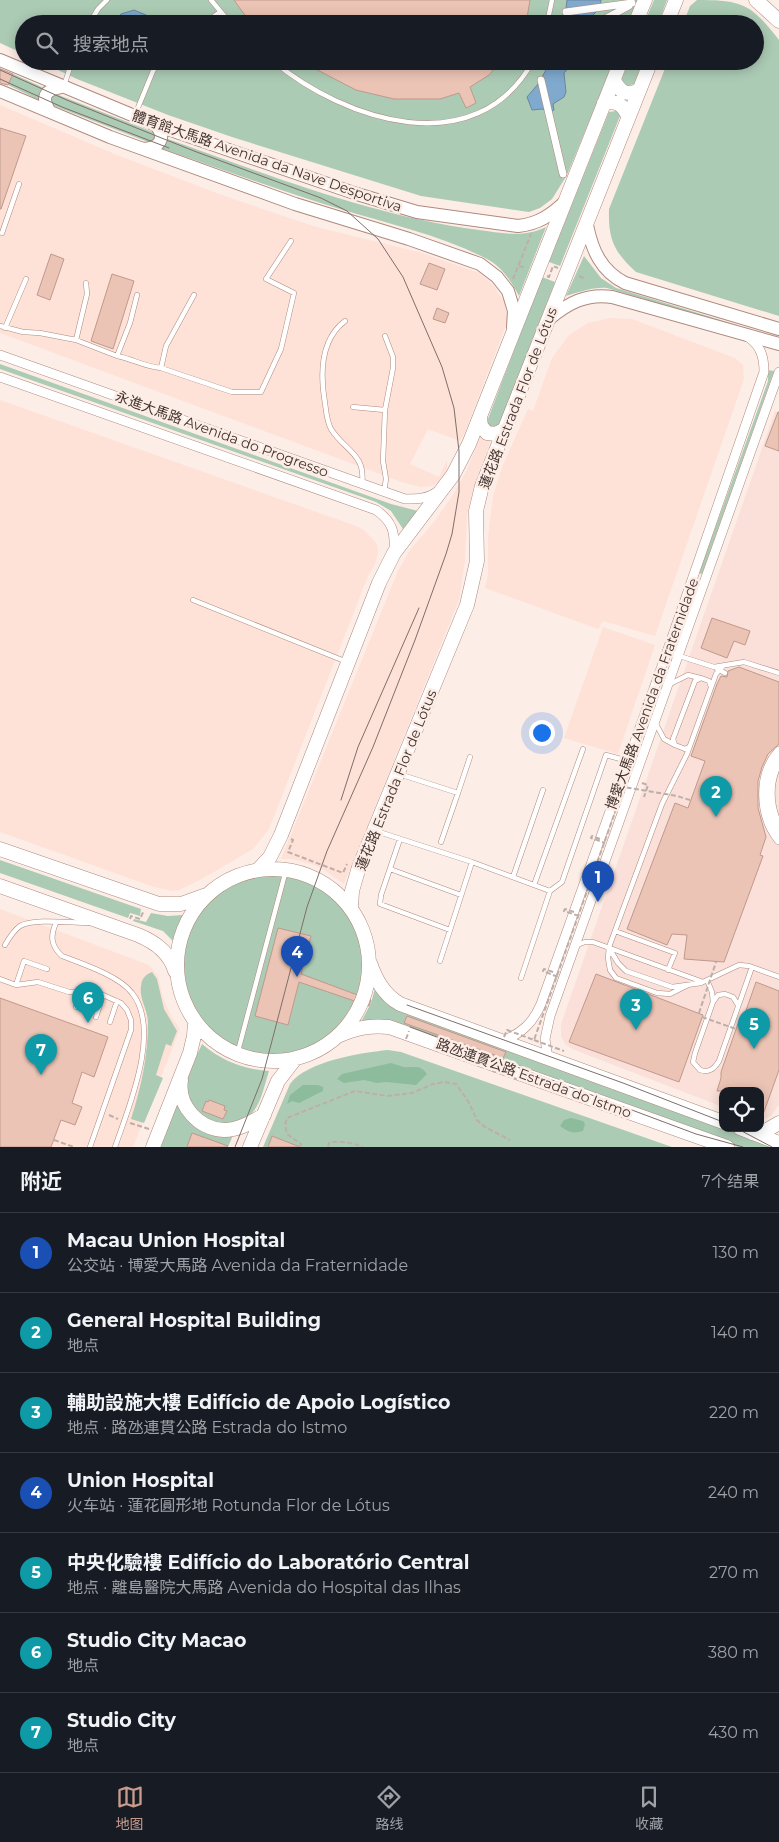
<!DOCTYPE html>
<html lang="zh">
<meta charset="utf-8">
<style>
body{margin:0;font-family:Montserrat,"Noto Sans SC",sans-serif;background:#242831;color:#f1f3f6}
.controls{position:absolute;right:15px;bottom:15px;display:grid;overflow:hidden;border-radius:10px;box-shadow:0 2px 12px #0003}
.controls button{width:45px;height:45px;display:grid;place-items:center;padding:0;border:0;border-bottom:1px solid #363941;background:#171b24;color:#f1f3f6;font:25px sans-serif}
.you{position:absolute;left:541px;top:732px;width:18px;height:18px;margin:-12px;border:4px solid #fff;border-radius:50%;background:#1a73e8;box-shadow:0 0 0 8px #1a73e833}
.badge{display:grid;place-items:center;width:32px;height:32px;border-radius:50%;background:#c89b8d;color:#fff;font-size:16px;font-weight:700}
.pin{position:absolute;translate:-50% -41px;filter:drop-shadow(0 1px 2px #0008)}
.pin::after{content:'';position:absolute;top:26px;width:18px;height:15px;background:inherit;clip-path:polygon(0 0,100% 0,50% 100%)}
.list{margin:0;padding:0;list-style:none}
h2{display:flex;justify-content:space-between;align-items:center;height:65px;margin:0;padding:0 20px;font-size:21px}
h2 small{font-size:16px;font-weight:400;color:#9ea1a6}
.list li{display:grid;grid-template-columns:32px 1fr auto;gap:15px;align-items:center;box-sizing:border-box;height:80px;padding:0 20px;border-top:1px solid #363941}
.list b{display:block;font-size:19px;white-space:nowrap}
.list p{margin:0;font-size:16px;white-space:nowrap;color:#9ea1a6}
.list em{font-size:16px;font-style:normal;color:#9ea1a6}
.icon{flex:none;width:28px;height:28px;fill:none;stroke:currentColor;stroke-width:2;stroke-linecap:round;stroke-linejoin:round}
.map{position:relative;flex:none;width:779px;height:1147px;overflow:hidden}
.search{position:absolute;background:#171b24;box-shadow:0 2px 12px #0003;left:15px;right:15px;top:15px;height:55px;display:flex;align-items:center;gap:12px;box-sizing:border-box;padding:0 18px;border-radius:28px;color:#9ea1a6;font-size:19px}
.sheet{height:625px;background:#171b24}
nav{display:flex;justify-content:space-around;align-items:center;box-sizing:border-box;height:70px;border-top:1px solid #363941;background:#171b24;font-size:14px;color:#9ea1a6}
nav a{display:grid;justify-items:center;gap:2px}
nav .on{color:#c89b8d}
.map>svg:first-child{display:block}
.built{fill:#fee1d7}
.medical{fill:#fae0d9}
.green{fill:#accbb5}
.forest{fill:#8cbc9b}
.water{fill:#7fa9cd;stroke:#6d869e}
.building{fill:#ebc4b6;stroke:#bf998c}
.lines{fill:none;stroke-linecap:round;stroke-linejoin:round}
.service-casing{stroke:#ae8a7d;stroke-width:5.5}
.pedestrian-casing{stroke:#ae8a7d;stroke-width:8}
.minor-casing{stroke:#ae8a7d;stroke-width:10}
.secondary-casing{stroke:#ae8a7d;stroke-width:14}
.primary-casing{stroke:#ae8a7d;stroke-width:15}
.path{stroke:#beaea9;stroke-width:2;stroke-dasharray:5 2.5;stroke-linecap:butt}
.service{stroke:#fff;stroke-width:4.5}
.pedestrian{stroke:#fff;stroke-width:7}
.minor{stroke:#fff;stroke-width:9}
.secondary{stroke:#fff;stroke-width:12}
.primary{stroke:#fff;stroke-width:14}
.tram{stroke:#7f6f6a;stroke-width:1}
.path-bridge{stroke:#beaea9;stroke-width:2;stroke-dasharray:5 2.5;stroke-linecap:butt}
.labels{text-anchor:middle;stroke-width:5;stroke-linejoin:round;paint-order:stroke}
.street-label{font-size:14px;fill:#44342f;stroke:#fdede7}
</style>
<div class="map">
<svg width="779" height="1147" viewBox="0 0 779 1147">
<rect width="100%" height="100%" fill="#fdede7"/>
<path class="built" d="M0 105 117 155 219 194 313 226 422 253 479 273 493 285 504 302 508 320 465 432 460 441 428 429 410 464 439 477 447 460V471L442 480 432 486 420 487 402 482 0 333Z
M610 318 632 319 735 358 743 365 744 379 655 636 603 621 598 629 485 588 488 575V536L493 496 502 467 528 409 533 411 552 358 569 335 588 323Z
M0 400 356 526 364 530 377 544 378 553 375 564 368 576 269 829 253 849 200 880 179 890 172 891 154 887 0 832Z
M480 437 491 441 476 479 467 514 465 560 459 600 344 884 321 868 311 864 292 859H281L398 571 410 550 434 522 453 495 467 470Z
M603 627 655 645 618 754 564 738Z
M0 909 149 965 158 976 163 998 172 1018 180 1029 133 1147H0Z"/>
<path class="medical" d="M775 411 779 413V1105L771 1116 762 1120H760V1091H723V1107L572 1049 565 1044 561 1036V1024Z"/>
<path class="green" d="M0 0H639L629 24H24V54L0 43Z
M654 0H667L658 24H644Z
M697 0C743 0 751 4 779 40V316L636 272C614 252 608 239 609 209L668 61H755V24H683L690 6Z
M39 61H614L567 175 552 199 540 208 529 212 421 196 376 182 232 137 168 115 77 79Z
M629 61H643L634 84C627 86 625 86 621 81Z
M0 68 44 88 39 93V100L0 81Z
M56 94 153 132 155 138 153 141 148 142 52 105 50 96Z
M616 111 620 116 560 266 549 262 609 112Z
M165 138C266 174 372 216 479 230 503 233 523 238 546 227L519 296C511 281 502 267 487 259 441 235 389 224 340 209 279 190 220 169 160 148L166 144Z
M584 256 601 278 616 288 737 325V327L607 288C593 287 580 292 566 296Z
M542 277 555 282 498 428 493 430 486 424Z
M0 364 391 504 418 511 403 529 391 511 376 502 0 369Z
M768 370 774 371 702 574 699 573 768 381Z
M0 860 141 909 140 916 130 913 128 918 0 873Z
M183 965a90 90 0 1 1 180 0a90 90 0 1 1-180 0Z
M151 913 168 916 183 915 178 927 174 942 163 931 133 921 134 919 146 922Z
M152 972 157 979 164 1009 177 1031 171 1046 166 1044 156 1075 163 1078 144 1123 131 1119C141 1088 148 1056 148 1023 148 1010 139 999 141 986 142 978 145 975 152 972Z
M376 985 381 992 723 1128 776 1147H738L399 1025 361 1022 371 1003Z
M202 1044C222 1061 243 1069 269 1071 264 1086 261 1106 249 1116 224 1137 184 1116 187 1084 188 1070 197 1056 202 1044Z
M388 1050 401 1052 672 1147H263L290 1084C307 1061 360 1053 388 1050Z
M178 1102 187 1118 234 1133 228 1147H160Z"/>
<path class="forest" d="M391 1063C395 1064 399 1066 404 1067 414 1068 420 1064 427 1074L416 1085 386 1082 377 1083 364 1080 344 1083 337 1079 342 1074Z
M303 1085H318L323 1087V1091L299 1103 292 1101 287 1104 290 1095Z
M571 1118 583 1121 585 1124 583 1131C573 1134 568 1132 560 1126L564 1120Z"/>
<path class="water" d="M567 0H601L600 8 590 18 588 24H564Z
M134 10 146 15 152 24H113L121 14Z
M551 61H575L564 73 566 92 564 97 553 104 554 110 550 112 542 109 532 110 527 97 538 84Z"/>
<path class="building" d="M234 0H530L527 18 525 24H255L244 14Z
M300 61H501L489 75 470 87 476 103 466 108 459 93 440 99H394L356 90Z
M0 69 13 74 8 85 0 83Z
M0 128 26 136 1 209H0Z
M51 254 64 259 50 300 37 295Z
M429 263 445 269 437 290 420 284Z
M112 274 134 281 113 349 91 341Z
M437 308 449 313 445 323 433 319Z
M778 412H779V451L765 446Z
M712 618 750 631 745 645 734 641 727 658 701 648Z
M739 667 779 682V744L768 754 762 767 758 781V808L766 837 760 855 763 856 724 962 684 959 687 935 672 934 667 945 627 929 675 803 688 808 705 761 691 756 717 684 721 676 727 677 728 671Z
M278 928 311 936 301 974 371 1000 369 1006 299 982 288 1025 255 1016Z
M596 974 703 1015 679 1082 569 1042Z
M756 982 779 991V1070L761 1120 760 1091H717L721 1078V1072L740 1018 743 1019Z
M0 998 108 1037 94 1077 82 1072 72 1103 82 1107 75 1125 61 1120 51 1147H0Z
M407 1016 506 1052 503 1058 404 1023Z
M209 1100 225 1106 224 1110 227 1111 223 1119 202 1111 206 1101 208 1102Z
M192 1133 228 1146 227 1147H187Z
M272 1136 300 1147H268Z"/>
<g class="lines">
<g class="service-casing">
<path id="service" d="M211 0 231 24
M89 24 98 9 107 0
M203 24 220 12
M547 24 552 0
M273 61C345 121 476 164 533 61
M64 86 72 61
M135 115 153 71 159 61
M2 233 19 184
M345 321C320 340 320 374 325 403 326 411 327 422 331 429 345 451 366 454 362 484
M0 326 23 332 40 333 76 340 87 294 86 283
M5 328 26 279
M76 340 117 356 130 323 137 295
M117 356C133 359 145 367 161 368L166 346 194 295
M161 368 232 392H261L281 349 294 293 266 279 291 241
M353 407 385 410
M384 492 386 479 383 461 385 410 393 368V357L385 336
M193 600 347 662
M667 652 714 667 744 662 779 673
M717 669 725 673
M670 684 688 675 700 678
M656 724 664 739 675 745
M689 747 685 749 675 745 673 739 695 681 701 678 709 681 711 687
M399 774 458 793 441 842
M458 793 470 757
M376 831 472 862 440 961
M400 839 381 895 380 904 450 930
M472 862 550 891
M390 869 461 895
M513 877 543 790
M534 885 583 749
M56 923C50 936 51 946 62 956 83 964 119 976 132 993 162 1030 128 1109 115 1147
M615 931 675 953 668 970
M5 945C9 938 13 931 20 926 34 918 71 923 88 923
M577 945 585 942H593L703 982 739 965 749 966 779 977
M609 948 618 963 626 971 672 987 701 983
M521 978 550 891 562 882 606 755 628 761
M0 979 16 985 38 982 69 992 90 991 103 995 121 1003 127 1010 131 1020V1030L90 1147
M707 980 712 992 713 1002 695 1053 693 1062 700 1070C709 1073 714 1069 719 1061L752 967
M16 985 24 961 47 969
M688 985 670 994 657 993 616 978 610 970 608 958 609 947 662 804 687 754 716 674 723 666
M713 1002 718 995 725 994 733 997 738 1005
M76 1007 82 992
M96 1017 103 995
M110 1022 117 1001
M237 1055 286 870"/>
</g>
<g class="pedestrian-casing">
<path id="pedestrian" d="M566 12 632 3
M595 24 629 6
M541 80 563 174"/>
</g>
<g class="minor-casing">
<path id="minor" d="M0 355 405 499C417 499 428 499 438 491
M0 377 376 510C393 522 395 532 394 552
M779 751C758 774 759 815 779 840
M779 760C767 782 768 806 779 828
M502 1041C521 1034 533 1023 541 1004L667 652 764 372C764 357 761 346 748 337
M548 1059 545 1039 550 1016 779 372"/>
</g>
<g class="secondary-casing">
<path id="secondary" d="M0 60 156 125 357 194 417 212 518 226C538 224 551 215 565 202
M0 91 110 137 295 204 409 239 480 264 497 277 508 291 514 311 513 327
M50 112C41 98 44 90 61 87
M143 149C159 148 167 139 156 125
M587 225C592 250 601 271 625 283L779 329
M549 319C568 303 587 293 612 297L779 344"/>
</g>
<g class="primary-casing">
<path id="primary" d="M756 0 779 21
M635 24 645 0
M666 24 676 0
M614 80C619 91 627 97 639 90
M604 103C617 100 623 105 628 116
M480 418 481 426 487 433 496 434 503 430
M0 849 159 904H181L206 895
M177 965a96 96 0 1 1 192 0a96 96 0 1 1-192 0Z
M258 870 270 857 281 835 379 583 394 553 453 475 469 444 621 61
M0 886 138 935C155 942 170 953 175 971
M351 908 352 891 359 867 467 605 477 561 476 511 482 486 651 61
M370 963C376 980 384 995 400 1004L723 1122
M340 1035C357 1028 371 1025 389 1027L727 1147
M181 1080C177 1106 199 1129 224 1130 239 1130 252 1122 264 1115
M740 1128 779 1143
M752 1133 767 1130 779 1123
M153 1147 190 1053 194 1036 195 1022
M250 1147 278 1081 295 1059"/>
</g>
<path class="path" d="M519 266 526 268
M547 276 549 277 553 266 558 268
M579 276 586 279
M513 279 531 234
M642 783 648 785 644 797
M291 839 293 840 288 852 343 873 347 864
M130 919 131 916 140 919 144 910
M109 1115 118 1119
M130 1123 149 1129
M54 1140 74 1147
M300 1147 301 1144 287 1134 285 1125 287 1118 355 1091 387 1096 412 1093 433 1084 444 1082 456 1084 468 1101 477 1120 485 1127 510 1140
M328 1147 329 1143C340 1140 353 1143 363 1147"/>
<use href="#service" class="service"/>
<use href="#pedestrian" class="pedestrian"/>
<use href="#minor" class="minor"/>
<use href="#secondary" class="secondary"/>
<use href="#primary" class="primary"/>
<path class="tram" d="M0 70 69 101 194 151 321 198 347 211 378 239 403 277 442 367 454 408 459 451V492L452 534 446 554 415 640 373 747 327 851 307 907 262 1079 235 1147
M0 79 62 107 169 148
M341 800 358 747 419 608
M407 1005 623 1083 723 1122
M410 1027 696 1134 743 1147
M736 1128 772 1147"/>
<path class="path-bridge" d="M615 794 609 792 610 788 623 792
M600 839 592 836 591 838 605 843
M574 912 565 909 564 911 579 916
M553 972 544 969 543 971 558 977
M699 1013 716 962
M702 1017 736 1029
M504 1037 507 1030 534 1040 624 787 677 796 690 800
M406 1039 409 1031
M534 1040 564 1051
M496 1062 493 1071 517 1079"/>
</g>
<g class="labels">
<g class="street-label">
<text transform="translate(267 161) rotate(19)" y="5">體育館大馬路 Avenida da Nave Desportiva</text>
<text transform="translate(518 398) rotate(-69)" y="5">蓮花路 Estrada Flor de Lótus</text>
<text transform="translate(222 434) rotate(20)" y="5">永進大馬路 Avenida do Progresso</text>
<text transform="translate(652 694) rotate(-70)" y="5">博愛大馬路 Avenida da Fraternidade</text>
<text transform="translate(396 780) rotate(-68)" y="5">蓮花路 Estrada Flor de Lótus</text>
<text transform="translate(534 1078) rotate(20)" y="5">路氹連貫公路 Estrada do Istmo</text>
</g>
</g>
</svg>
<div class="controls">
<button><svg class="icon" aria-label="locate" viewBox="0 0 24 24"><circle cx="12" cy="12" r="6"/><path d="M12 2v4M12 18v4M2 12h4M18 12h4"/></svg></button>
</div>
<div class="you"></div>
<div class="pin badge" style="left:598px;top:902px;background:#1a4fb4">1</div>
<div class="pin badge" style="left:716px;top:817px;background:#0f9aa8">2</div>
<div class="pin badge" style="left:636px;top:1030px;background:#0f9aa8">3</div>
<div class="pin badge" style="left:297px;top:977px;background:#1a4fb4">4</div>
<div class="pin badge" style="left:754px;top:1049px;background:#0f9aa8">5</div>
<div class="pin badge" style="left:88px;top:1023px;background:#0f9aa8">6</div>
<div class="pin badge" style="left:41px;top:1075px;background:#0f9aa8">7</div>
<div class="search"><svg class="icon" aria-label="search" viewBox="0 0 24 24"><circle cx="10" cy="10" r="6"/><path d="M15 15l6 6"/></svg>搜索地点</div>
</div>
<section class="sheet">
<h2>附近<small>7个结果</small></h2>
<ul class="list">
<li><span class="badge" style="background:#1a4fb4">1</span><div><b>Macau Union Hospital</b><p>公交站 · 博愛大馬路 Avenida da Fraternidade</p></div><em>130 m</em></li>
<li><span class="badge" style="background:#0f9aa8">2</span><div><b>General Hospital Building</b><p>地点</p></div><em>140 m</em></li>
<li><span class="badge" style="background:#0f9aa8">3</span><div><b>輔助設施大樓 Edifício de Apoio Logístico</b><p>地点 · 路氹連貫公路 Estrada do Istmo</p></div><em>220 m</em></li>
<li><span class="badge" style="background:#1a4fb4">4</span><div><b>Union Hospital</b><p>火车站 · 蓮花圓形地 Rotunda Flor de Lótus</p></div><em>240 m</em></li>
<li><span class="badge" style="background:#0f9aa8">5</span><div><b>中央化驗樓 Edifício do Laboratório Central</b><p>地点 · 離島醫院大馬路 Avenida do Hospital das Ilhas</p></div><em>270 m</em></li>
<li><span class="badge" style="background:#0f9aa8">6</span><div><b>Studio City Macao</b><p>地点</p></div><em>380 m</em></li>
<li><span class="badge" style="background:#0f9aa8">7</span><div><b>Studio City</b><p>地点</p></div><em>430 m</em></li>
</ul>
</section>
<nav>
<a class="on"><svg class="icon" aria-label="map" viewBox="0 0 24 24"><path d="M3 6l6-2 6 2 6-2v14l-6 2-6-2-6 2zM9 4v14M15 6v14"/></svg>地图</a>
<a><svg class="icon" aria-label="directions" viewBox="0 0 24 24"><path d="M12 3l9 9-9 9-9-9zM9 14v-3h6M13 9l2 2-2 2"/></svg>路线</a>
<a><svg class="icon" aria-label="saved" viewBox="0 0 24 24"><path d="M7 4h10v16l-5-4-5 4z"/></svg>收藏</a>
</nav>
